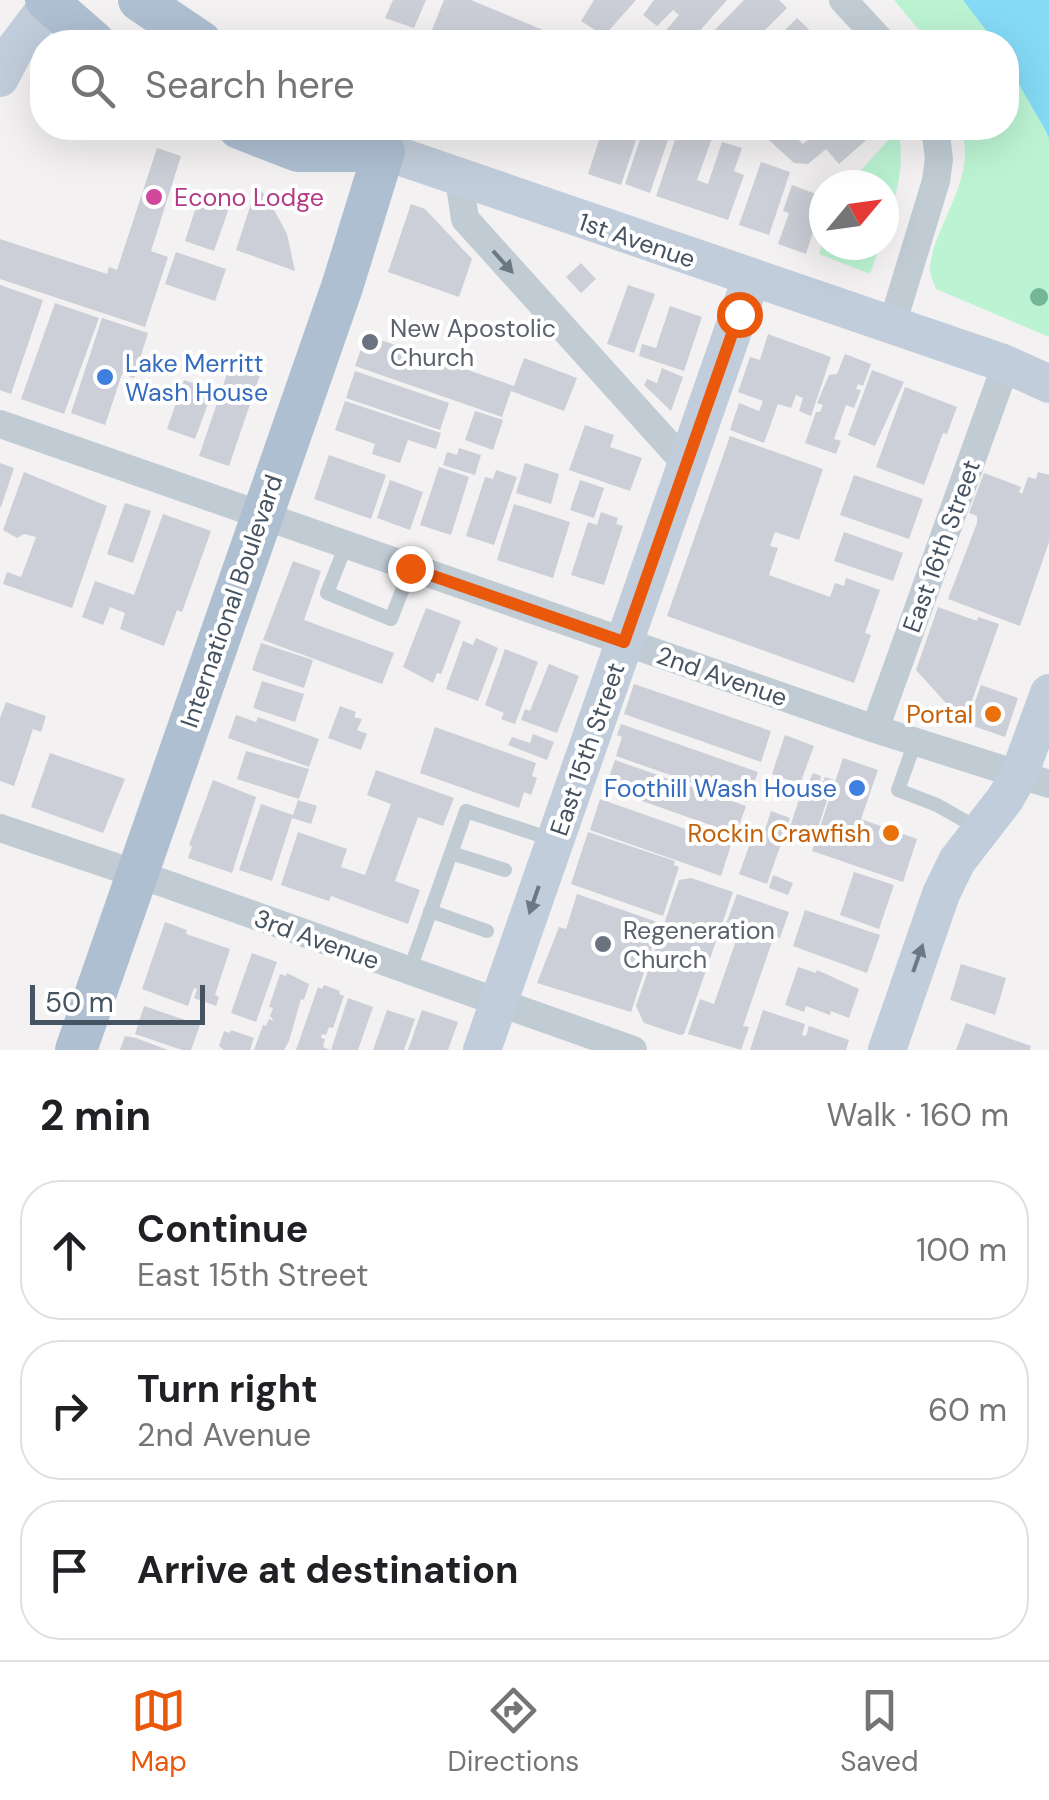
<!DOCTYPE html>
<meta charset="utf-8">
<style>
body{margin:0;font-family:"DM Sans",sans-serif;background:#f6f6f6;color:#202124}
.compass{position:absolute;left:809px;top:170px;width:90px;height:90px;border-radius:50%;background:#fff;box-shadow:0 10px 40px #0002;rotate:61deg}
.scale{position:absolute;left:30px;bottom:25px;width:175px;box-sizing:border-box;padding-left:10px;border:5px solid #465360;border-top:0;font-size:28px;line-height:35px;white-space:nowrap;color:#465360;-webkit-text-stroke:8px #fff;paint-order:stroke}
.stop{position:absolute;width:30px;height:30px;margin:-22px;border:8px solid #ea580c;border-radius:50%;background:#fff}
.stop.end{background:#ea580c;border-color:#fff;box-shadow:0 2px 10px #0008}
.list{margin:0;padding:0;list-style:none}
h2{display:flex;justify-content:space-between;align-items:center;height:130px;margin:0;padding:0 40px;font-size:42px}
h2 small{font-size:32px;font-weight:400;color:#757577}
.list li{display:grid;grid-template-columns:65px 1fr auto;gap:30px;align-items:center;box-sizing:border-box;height:140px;margin:0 20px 20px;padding:0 20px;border:2px solid #e0e0e0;border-radius:40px}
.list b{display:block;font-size:38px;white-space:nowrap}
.list p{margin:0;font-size:32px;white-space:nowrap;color:#757577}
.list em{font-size:32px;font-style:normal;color:#757577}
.icon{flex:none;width:55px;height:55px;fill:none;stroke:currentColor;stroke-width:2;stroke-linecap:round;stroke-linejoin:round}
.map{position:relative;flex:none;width:1049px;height:1050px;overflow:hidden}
.search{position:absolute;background:#fff;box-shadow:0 10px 40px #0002;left:30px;right:30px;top:30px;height:110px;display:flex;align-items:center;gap:25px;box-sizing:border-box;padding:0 35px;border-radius:40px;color:#757577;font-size:38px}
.sheet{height:610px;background:#fff}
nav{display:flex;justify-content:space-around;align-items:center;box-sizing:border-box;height:140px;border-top:2px solid #e0e0e0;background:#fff;font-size:28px;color:#757577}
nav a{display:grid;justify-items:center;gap:5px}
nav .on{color:#ea580c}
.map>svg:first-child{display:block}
.green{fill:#bcf4d3}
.water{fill:#85daf5}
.building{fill:#cccfd7}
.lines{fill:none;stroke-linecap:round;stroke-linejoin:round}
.lane{stroke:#c0cbd4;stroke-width:14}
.street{stroke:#c0cbd4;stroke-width:28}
.secondary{stroke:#c2cddb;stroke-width:38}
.primary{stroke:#aebfd2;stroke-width:42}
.tree{fill:#75b697}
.oneway{fill:#6b7783}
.oneway2{fill:#6b7885}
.route{stroke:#ea580c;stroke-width:12}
.hotel-dot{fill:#d1479c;stroke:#fff;stroke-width:4}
.worship-dot{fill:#6b7280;stroke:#fff;stroke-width:4}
.shop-dot{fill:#3f7fe0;stroke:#fff;stroke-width:4}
.food-dot{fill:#e8710a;stroke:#fff;stroke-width:4}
.labels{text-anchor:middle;stroke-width:8;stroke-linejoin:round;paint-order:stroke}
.hotel-label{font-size:25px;fill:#b23c85;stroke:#fff;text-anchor:start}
.street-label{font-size:25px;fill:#465360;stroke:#fff}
.worship-label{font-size:25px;fill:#5b616d;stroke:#fff;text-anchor:start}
.shop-label{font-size:25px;fill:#366cbe;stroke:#fff;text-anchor:start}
.food-label{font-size:25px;fill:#c56008;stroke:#fff;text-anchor:end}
</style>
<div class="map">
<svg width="1049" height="1050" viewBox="0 0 1049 1050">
<rect width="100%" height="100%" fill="#f3f1f1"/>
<path class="green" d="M894 0H1049V337L936 289C934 282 929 274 930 266 935 223 980 173 960 128H1006V42H929Z
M898 129C906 167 896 195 884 231V185H848Z
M824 239V245H880L870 274 819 254Z"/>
<path class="water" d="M963 0H1049V138C1036 109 1006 73 1006 42H995Z"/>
<path class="building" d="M393 0H426L414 28 385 18Z
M444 0H471L543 30 541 42H427Z
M594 0H636L604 36 581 21Z
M654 0H727L690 42H656L679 15 673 10 657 26 643 15Z
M744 0H779L787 8 753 42H703Z
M797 18 822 42H773Z
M603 128H640L621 185 588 174Z
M644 128H672L650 193 625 184Z
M742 128H785L803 144 825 128H880L839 164 826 149 808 164 794 163 758 130 755 136Z
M690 130 712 138 697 180 708 184 722 142 742 148 734 171 744 175 728 220 656 196 676 137 687 140Z
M157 148 181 156 151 251 168 257 145 327 0 279V239L107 274 109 267 117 270Z
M761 162 790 172 769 235 739 225Z
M792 185 824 197 806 254 778 244 789 213 783 211Z
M256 188 266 195 287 234 295 271 236 250Z
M199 198 229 208 214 251 185 241Z
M411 204 425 209 472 259 459 297 388 272Z
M176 252 226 269 215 301 165 284Z
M581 263 596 279 581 293 566 277Z
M0 285 43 300 11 394 0 390Z
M628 285 655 294 634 353 607 344Z
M55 303 99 318 64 414 21 399Z
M670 306 702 317 684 371 639 356 642 344 656 348Z
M102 318 148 333 134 378 122 374 105 425 71 413Z
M768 334 831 357 811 416 799 411 803 398 796 395 791 408 778 404 764 443 730 430 739 403 759 411 763 401 738 392 750 357 760 360Z
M366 335 514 386 524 358 577 378 564 411 511 391 502 417 355 366Z
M845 354 871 364 863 386 858 384 856 389 861 390 854 408 846 405 834 439 841 441 836 454 805 443 816 412H820L823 405 817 403 829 375 837 374Z
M230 365 260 375 229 466 199 456Z
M662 368 683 377 671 411 644 385 647 379 657 383Z
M872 370 904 382 875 446 848 435Z
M355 371 449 403 440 430 346 398Z
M184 380 213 390 195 439 167 429Z
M905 387 957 407 947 434 943 433 924 485 876 467Z
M345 401 441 433 436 449 408 440 400 463 372 454 375 444 335 430Z
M475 411 503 420 493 450 465 440Z
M585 425 614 435 610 447 642 458 630 491 569 470Z
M730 436 823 469 799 540 775 532 770 546 778 548 769 575 830 597 835 583 844 586 846 578 880 590 865 633 871 635 854 683 667 616Z
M459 448 481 455 475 475 443 465 447 452 457 455Z
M329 455 386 475 371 519 314 499Z
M0 463 14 468 1 507H0Z
M525 463 559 474 551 504 516 493Z
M439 467 469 477 451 535 420 525Z
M496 470 517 477 494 545 466 536 485 477 493 479Z
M24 472 107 506 72 608 3 584 7 572 21 577 36 537 24 534 17 538 3 530Z
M1038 472 1049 475V542L1020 626 948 599 977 523V516L969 513 984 473 1021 487 1019 492 1022 494 1028 477 1036 479Z
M854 475 923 499 909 539 840 515Z
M390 480 423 492 410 530 377 518Z
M580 480 604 488 594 518 570 510Z
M125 503 151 511 133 563 107 554Z
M514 504 570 522 553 578 497 560Z
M601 512 618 518 616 524 623 526 604 585 571 575 588 522 597 525Z
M163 514 211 531 182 612 177 610 164 646 120 629 125 613 110 607 103 625 82 617 95 581 134 595Z
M844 532 903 553 893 581 834 561Z
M293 561 321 571 304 620 394 653 382 684 263 640Z
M938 607 977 621 978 617 999 624 964 723 916 670Z
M426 608 461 621 441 674 437 673 433 683 403 667Z
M476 638 498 648 478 701 446 689 463 641 473 645Z
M261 643 313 660 304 688 252 670Z
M505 649 538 662 515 724 501 719 504 713 485 705Z
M549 664 579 676 557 733 521 720 525 709 530 711Z
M262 681 304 694 295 722 253 708Z
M634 684 771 731 761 762 624 714Z
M981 685 1018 698 1005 737 967 724Z
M6 702 46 716 41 732 33 729 14 786 0 781V718Z
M340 706 356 712 354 717 362 719 357 730 367 734 361 750 328 738Z
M236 715 256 722 258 717 319 739 309 767 228 738Z
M621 724 758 772 747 802 616 756 622 737 617 735Z
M435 727 536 763 532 776 537 778 531 795 524 792 519 808 420 773Z
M533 734 554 742 547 760 508 745 512 737 530 743Z
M785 735 814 746 800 784 772 774Z
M246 751 309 769 299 799 237 779Z
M50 753 125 779 103 833 31 807Z
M843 758 878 770 861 819 917 839 903 882 812 851Z
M615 760 746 806 736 834 605 788Z
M376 770 454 798 443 826 418 817 395 881 420 890 408 924 331 896 329 901 281 885 298 832 347 849 341 867 365 875 391 804 367 795Z
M813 773 821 776 820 780 823 782 825 777 834 780 816 833 790 827 803 787 806 788Z
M213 780 256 797 232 873 188 858 192 846 189 845Z
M600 799 731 845 721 876 590 830Z
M298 800 317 806 311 824 292 818Z
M261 804 293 815 272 881 239 870Z
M771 811 790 818 767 884 739 874 756 827 765 830Z
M588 832 675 861 674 865 679 867 663 916 571 884Z
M854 872 894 885 879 929 840 915Z
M773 875 793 883 788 895 769 888Z
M691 878 733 892 684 1034 680 1035 644 1023 636 1006 679 880Z
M577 894 660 923 631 1012 537 983 559 927 566 929Z
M737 894 789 912 780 938 774 936 743 1026 749 1027 741 1050 688 1034 700 999 714 1004 740 929 726 924Z
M805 910 880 935 867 973 793 946Z
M165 922 187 930 186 934 230 949 215 995 219 997 216 1006 194 998 197 989 194 988 188 1006 142 989Z
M252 953 277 962 256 1022 231 1013Z
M961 964 1006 978 995 1015 950 1000Z
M798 967 816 973 817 970 859 989 849 1018 831 1011 830 1015 806 1006 804 1012 785 1005Z
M287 973 309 984 304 1000 301 999 289 1041 284 1050H254L263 1025 266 1026 269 1019 274 1021 270 1016 273 1008 269 1007 280 974 286 976Z
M324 985 340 991 339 994 344 996 333 1028 329 1027 326 1035 322 1034 321 1038 325 1039 323 1047 330 1050H296L318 987 322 989Z
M348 998 373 1007 358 1050H331Z
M144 1006 200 1025 191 1050H182L135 1034Z
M387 1010 415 1019 404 1050H373Z
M422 1010 458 1022 448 1050H408Z
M763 1010 805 1024 802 1035 806 1036 809 1026 849 1040 846 1050H750Z
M966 1023 1031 1046 1030 1050H956Z
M231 1030 254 1038 250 1050H224L219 1046 224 1031 230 1033Z
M125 1036 136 1038 168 1050H120Z"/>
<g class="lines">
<path class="lane" d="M346 545 327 593 391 619 411 568
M915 742 898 790 937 805 981 830
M451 853 505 870
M430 911 487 931
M409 972 466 811 554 840"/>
<path class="street" d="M843 0 882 42
M459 179 465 219 687 465
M892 325 936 181 939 159 935 128
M0 424 875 729 1049 784
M875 729 1000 381 1003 363
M0 828 169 885 633 1050"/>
<path class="secondary" d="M0 78 15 49 52 0
M384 151 1003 363 1049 384
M482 1050 751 279
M887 1050 941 894 957 861 1005 799 1019 775 1049 693"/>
<path class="primary" d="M46 0 94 42
M139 0 201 42
M239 128 298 151H384
M76 1050 342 287 384 151"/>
</g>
<circle class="tree" cx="1039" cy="297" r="9"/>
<defs><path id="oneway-solid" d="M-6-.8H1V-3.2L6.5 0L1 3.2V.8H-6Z" transform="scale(2.5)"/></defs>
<use class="oneway" href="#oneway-solid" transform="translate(503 262) rotate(48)"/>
<g class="oneway2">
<use href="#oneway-solid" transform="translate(534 900) rotate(109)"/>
<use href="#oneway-solid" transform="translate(918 958) rotate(-71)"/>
</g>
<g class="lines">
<path class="route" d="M410 568 624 642 739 314"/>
</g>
<circle class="hotel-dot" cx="154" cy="197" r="10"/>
<g class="worship-dot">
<circle cx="370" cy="342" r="10"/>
<circle cx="603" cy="944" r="10"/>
</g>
<g class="shop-dot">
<circle cx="105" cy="377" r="10"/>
<circle cx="857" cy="788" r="10"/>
</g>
<g class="food-dot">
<circle cx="993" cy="714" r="10"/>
<circle cx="891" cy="833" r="10"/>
</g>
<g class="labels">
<g class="hotel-label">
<text x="174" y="206">Econo Lodge</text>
</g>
<g class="street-label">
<text transform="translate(637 240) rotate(19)" y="9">1st Avenue</text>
<text transform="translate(941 546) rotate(-70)" y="9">East 16th Street</text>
<text transform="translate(231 601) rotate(-71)" y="9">International Boulevard</text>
<text transform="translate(722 676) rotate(19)" y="9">2nd Avenue</text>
<text transform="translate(587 749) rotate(-71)" y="9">East 15th Street</text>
<text transform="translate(317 939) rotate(20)" y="9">3rd Avenue</text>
</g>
<g class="worship-label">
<text x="390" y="337">New Apostolic<tspan x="390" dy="29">Church</tspan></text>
<text x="623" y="939">Regeneration<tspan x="623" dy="29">Church</tspan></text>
</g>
<g class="shop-label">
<text x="125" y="372">Lake Merritt<tspan x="125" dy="29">Wash House</tspan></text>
<text x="837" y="797" text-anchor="end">Foothill Wash House</text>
</g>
<g class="food-label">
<text x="973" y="723">Portal</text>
<text x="871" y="842">Rockin Crawfish</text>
</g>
</g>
</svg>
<svg class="compass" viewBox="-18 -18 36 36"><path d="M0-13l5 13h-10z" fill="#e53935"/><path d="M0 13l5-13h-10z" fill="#757577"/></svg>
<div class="scale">50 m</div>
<div class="stop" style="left:739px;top:314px"></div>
<div class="stop end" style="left:410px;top:568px"></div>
<div class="search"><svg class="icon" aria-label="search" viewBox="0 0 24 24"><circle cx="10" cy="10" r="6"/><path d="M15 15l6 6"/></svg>Search here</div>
</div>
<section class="sheet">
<h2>2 min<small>Walk · 160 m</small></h2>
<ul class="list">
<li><svg class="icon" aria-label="ahead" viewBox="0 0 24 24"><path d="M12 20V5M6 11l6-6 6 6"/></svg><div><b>Continue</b><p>East 15th Street</p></div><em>100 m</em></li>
<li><svg class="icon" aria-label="right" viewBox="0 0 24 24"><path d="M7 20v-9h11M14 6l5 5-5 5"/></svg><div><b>Turn right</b><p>2nd Avenue</p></div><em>60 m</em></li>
<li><svg class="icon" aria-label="arrive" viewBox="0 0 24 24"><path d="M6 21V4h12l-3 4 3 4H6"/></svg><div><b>Arrive at destination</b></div></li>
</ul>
</section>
<nav>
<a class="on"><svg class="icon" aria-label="map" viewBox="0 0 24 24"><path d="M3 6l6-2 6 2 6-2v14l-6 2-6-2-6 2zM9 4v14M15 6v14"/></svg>Map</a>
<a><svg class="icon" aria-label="directions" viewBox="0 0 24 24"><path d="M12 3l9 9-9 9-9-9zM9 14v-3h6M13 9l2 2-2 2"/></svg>Directions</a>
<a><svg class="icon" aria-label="saved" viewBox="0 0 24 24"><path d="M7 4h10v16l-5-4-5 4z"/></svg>Saved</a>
</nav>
